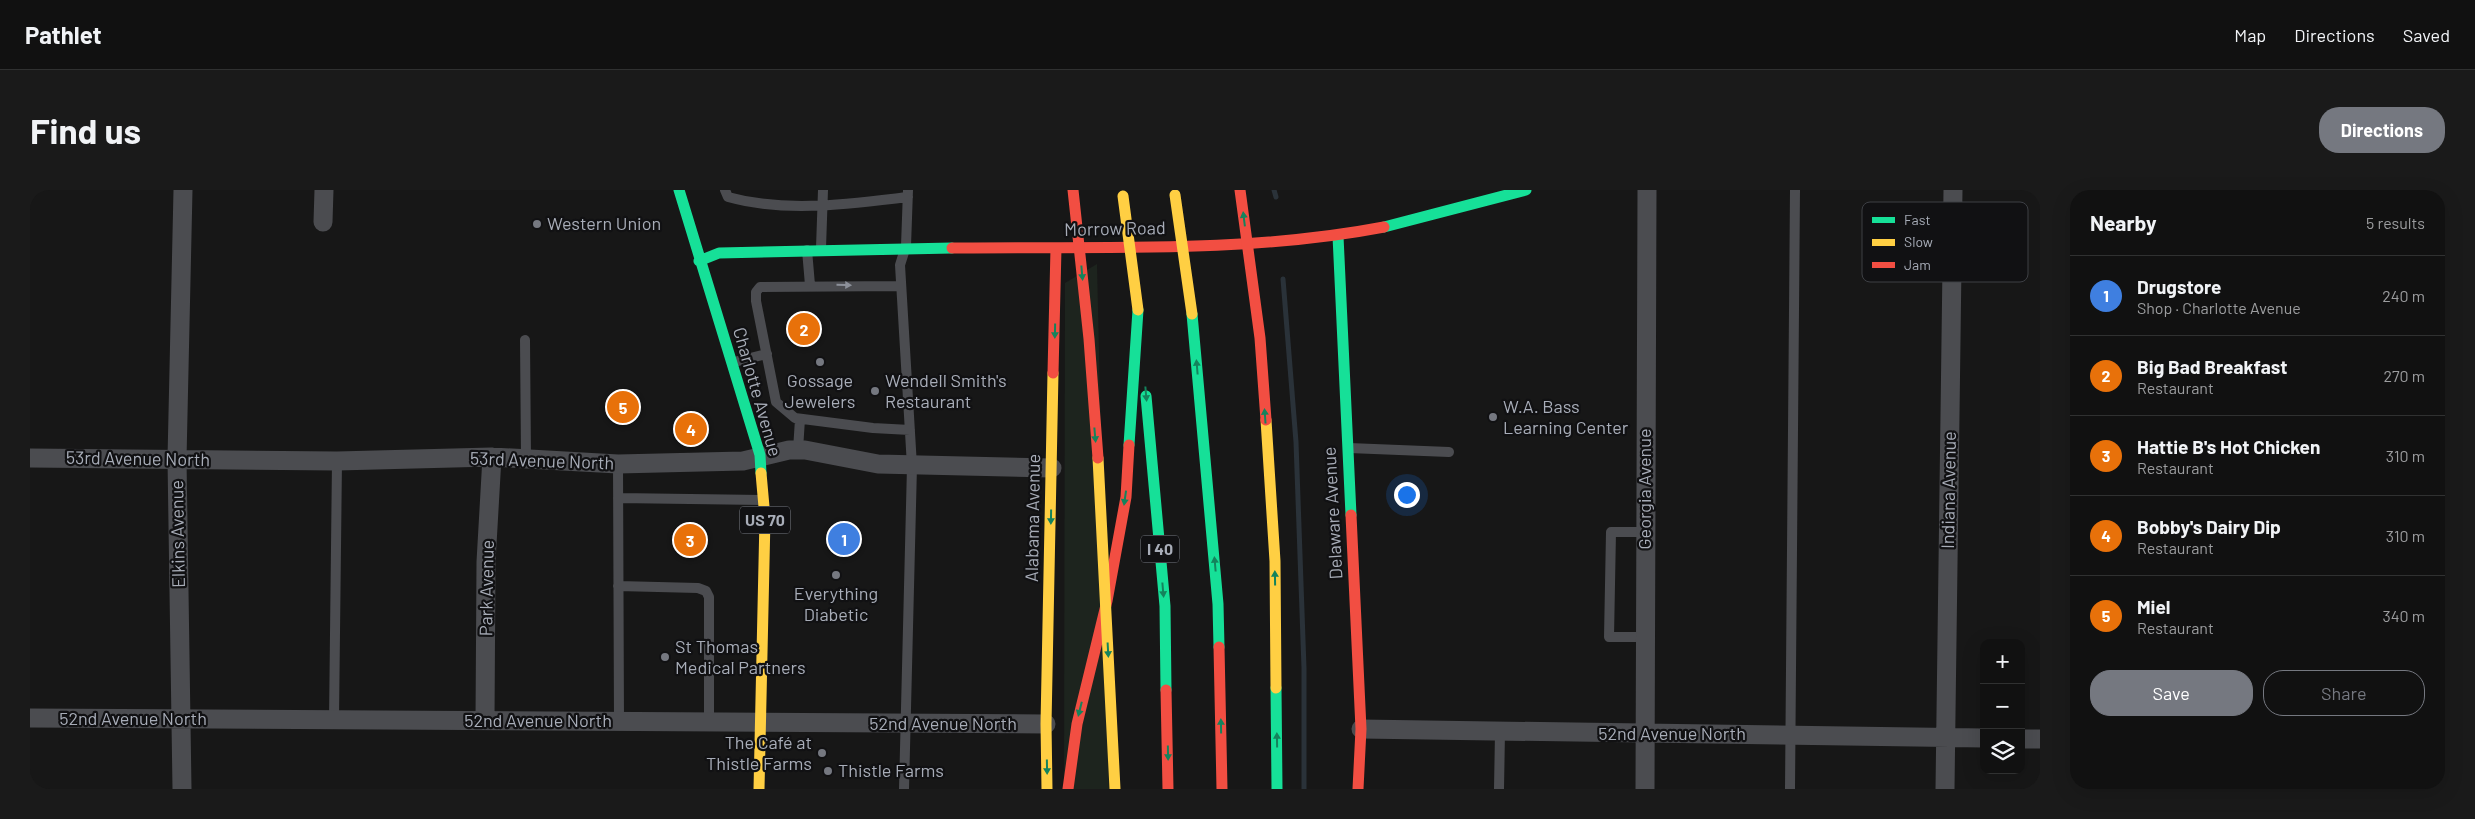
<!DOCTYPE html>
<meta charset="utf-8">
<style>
body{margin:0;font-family:Barlow,sans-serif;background:#1a1a1a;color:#f1f3f6}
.controls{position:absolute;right:15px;bottom:15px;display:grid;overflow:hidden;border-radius:10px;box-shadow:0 5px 20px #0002}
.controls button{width:45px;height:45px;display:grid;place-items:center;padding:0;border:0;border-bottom:1px solid #303131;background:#111;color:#f1f3f6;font:25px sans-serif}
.you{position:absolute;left:1376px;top:304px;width:18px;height:18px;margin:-12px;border:4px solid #fff;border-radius:50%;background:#1a73e8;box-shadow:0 0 0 8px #1a73e833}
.badge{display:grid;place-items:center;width:32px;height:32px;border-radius:50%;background:#757880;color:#fff;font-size:16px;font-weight:700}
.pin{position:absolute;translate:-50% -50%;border:2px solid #fff;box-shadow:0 1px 5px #0006}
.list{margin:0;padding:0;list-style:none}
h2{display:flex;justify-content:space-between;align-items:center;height:65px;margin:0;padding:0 20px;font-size:21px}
h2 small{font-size:16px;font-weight:400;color:#9c9d9f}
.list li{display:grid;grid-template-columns:32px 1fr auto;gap:15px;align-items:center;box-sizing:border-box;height:80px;padding:0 20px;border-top:1px solid #303131}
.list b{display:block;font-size:19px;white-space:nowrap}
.list p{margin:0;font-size:16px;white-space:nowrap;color:#9c9d9f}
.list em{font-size:16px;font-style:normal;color:#9c9d9f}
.actions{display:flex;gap:10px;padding:15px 20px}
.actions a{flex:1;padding:11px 0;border:1px solid #757880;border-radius:20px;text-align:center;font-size:18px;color:#757880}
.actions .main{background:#757880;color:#fff}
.icon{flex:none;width:28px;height:28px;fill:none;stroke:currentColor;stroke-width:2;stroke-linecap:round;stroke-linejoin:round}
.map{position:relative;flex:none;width:2010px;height:599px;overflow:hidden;border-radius:20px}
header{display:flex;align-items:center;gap:30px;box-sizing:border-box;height:70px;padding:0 25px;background:#111;border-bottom:1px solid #303131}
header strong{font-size:24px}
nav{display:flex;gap:28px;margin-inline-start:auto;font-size:18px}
.intro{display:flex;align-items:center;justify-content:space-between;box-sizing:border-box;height:120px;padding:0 30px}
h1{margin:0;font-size:35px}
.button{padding:12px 22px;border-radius:20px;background:#757880;color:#fff;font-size:18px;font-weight:700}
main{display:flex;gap:30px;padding:0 30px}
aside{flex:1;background:#111;border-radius:20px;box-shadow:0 5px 20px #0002}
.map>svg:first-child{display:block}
.green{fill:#1d241e}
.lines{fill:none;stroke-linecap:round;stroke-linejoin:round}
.stream{stroke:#2a3239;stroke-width:5}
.lane{stroke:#4b4c50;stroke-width:10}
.street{stroke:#4b4c50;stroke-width:19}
.fast{stroke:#16e098;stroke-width:11}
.slow{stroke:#ffcf43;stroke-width:11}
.jam{stroke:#f24e42;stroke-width:11}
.fast-bridge{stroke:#16e098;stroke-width:11}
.slow-bridge{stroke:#ffcf43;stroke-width:11}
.jam-bridge{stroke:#f24e42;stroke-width:11}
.oneway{fill:#14835c}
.oneway2{fill:#8c9099}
.poi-dot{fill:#757880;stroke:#111113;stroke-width:2}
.labels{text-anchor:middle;stroke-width:4.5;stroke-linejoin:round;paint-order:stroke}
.shield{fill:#111113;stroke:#7b7e86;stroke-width:1}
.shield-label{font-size:16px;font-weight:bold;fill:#a8adb8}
.poi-label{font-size:18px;fill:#a8adb8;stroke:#111113;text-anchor:start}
.street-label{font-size:18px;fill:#a8adb8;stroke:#111113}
.key{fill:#111113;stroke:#3e4045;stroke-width:1}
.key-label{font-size:14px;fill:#a8adb8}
</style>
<header>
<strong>Pathlet</strong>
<nav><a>Map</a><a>Directions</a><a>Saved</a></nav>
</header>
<div class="intro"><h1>Find us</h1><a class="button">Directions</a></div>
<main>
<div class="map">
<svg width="2010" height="599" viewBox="0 0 2010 599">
<rect width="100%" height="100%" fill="#171717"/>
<path class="green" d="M1067 74 1079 599H1034L1035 93Z"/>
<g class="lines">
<path class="stream" d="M1244 0 1246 7
M1253 89 1266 252 1274 478V599"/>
<path class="lane" d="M695 0 698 7C756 23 818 14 878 7
M791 58 793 0
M777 60 780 95
M871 96 730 97 726 102V111L746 212 765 228 843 238 880 240
M495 150 496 268
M704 172 737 164
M1319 258 1419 262
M768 260 770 229
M588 274 589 532
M588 308 732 310
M1615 342H1581L1579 447H1615
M588 396 668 398 676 401 679 407V532
M304 530 307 271
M874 599 882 276 870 75 876 56 878 0
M1469 599 1470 542
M1760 599 1765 0"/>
<path class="street" d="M293 32 294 0
M0 268 307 271 462 267 588 274 713 271 759 260H775L848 274 1022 278
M0 528 1016 534
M455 530 456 372 462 267
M1331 539 1954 548
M1991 549H2010
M152 599 147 269 153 0
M1615 599 1617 0
M1915 599 1923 0"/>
<path class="fast" d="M649 0 730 265 731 283
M1354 37 1496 0
M1308 46 1321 325
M669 71 689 63 922 58
M1162 124 1188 414 1189 457
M1116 206 1135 416 1136 500
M1099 255 1108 120"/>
<path class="slow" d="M729 599 735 328 731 283
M1017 599 1016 534 1023 183"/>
<path class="jam" d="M922 58C1065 56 1213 64 1354 37
M1023 183 1026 58
M1321 325 1331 539 1328 599
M1189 457 1192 599
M1136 500 1138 599
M1038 599 1047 534 1077 411 1096 307 1099 255"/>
<path class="fast-bridge" d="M1246 498 1247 599"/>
<path class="slow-bridge" d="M1145 5 1162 124
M1093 6 1108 120
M1236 230 1245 371 1246 498
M1068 268 1085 599"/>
<path class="jam-bridge" d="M1043 0 1059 149 1068 268
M1210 0 1230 148 1236 230"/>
</g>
<defs><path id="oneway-solid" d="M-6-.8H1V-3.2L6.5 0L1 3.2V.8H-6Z" transform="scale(1.25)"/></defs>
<g class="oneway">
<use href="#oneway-solid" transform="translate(1214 29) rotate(-97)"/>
<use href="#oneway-solid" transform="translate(1052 83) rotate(85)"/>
<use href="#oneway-solid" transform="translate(1025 141) rotate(91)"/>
<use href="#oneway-solid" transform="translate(1167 177) rotate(-95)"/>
<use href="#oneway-solid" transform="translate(1116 204) rotate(85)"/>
<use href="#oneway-solid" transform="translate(1235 226) rotate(-94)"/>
<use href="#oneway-solid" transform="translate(1065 245) rotate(85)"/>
<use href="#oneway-solid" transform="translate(1095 308) rotate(98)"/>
<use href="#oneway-solid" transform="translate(1021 327) rotate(91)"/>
<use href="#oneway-solid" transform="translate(1185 374) rotate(-95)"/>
<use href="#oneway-solid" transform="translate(1245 388) rotate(-91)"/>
<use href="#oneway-solid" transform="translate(1133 400) rotate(85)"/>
<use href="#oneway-solid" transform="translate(1078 460) rotate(87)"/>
<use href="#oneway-solid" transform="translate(1050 519) rotate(104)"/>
<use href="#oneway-solid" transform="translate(1191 536) rotate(-91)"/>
<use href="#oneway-solid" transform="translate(1247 550) rotate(-91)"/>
<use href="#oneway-solid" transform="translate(1138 563) rotate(89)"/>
<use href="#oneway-solid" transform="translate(1017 577) rotate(89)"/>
</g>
<use class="oneway2" href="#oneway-solid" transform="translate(814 95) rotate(1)"/>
<g class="poi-dot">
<circle cx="507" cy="34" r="5"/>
<circle cx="790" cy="172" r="5"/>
<circle cx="845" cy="201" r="5"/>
<circle cx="1463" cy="227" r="5"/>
<circle cx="806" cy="385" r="5"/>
<circle cx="635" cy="467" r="5"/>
<circle cx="792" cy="563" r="5"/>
<circle cx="798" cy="581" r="5"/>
</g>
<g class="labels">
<g class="shield">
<rect x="710" y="316.5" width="50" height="27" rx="4"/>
<rect x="1111" y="345.5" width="38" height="27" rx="4"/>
</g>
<g class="shield-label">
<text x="735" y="336">US 70</text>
<text x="1130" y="365">I 40</text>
</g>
<g class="poi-label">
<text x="517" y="40">Western Union</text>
<text x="790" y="197" text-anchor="middle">Gossage<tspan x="790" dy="21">Jewelers</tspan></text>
<text x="855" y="197">Wendell Smith's<tspan x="855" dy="21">Restaurant</tspan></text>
<text x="1473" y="223">W.A. Bass<tspan x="1473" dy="21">Learning Center</tspan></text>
<text x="806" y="410" text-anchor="middle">Everything<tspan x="806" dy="21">Diabetic</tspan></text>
<text x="645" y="463">St Thomas<tspan x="645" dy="21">Medical Partners</tspan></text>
<text x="782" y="559" text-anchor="end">The Café at<tspan x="782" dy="21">Thistle Farms</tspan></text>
<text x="808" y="587">Thistle Farms</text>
</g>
<g class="street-label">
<text transform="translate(1085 39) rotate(-1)" y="6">Morrow Road</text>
<text transform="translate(727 202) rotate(74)" y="6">Charlotte Avenue</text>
<text transform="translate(108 269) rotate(1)" y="6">53rd Avenue North</text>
<text transform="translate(512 271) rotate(2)" y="6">53rd Avenue North</text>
<text transform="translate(1615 299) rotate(-90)" y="6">Georgia Avenue</text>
<text transform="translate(1919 300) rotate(-89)" y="6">Indiana Avenue</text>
<text transform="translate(1303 323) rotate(-93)" y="6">Delaware Avenue</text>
<text transform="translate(1003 328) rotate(-89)" y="6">Alabama Avenue</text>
<text transform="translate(148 344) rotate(-91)" y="6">Elkins Avenue</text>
<text transform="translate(457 398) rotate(-89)" y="6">Park Avenue</text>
<text x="103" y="535">52nd Avenue North</text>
<text x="508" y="537">52nd Avenue North</text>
<text x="913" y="540">52nd Avenue North</text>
<text x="1642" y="550">52nd Avenue North</text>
</g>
</g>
<rect x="1832" y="12" width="166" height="80" rx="8" class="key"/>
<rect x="1842" y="27" width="23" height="6" fill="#16e098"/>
<rect x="1842" y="49" width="23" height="7" fill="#ffcf43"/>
<rect x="1842" y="72" width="23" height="6" fill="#f24e42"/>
<g class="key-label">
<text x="1874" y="35">Fast</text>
<text x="1874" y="57">Slow</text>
<text x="1874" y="80">Jam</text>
</g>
</svg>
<div class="controls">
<button>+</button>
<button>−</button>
<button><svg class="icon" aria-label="layers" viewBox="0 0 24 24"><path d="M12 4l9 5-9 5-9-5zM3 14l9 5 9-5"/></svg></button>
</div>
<div class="you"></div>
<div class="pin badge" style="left:814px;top:349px;background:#3f7fe0">1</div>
<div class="pin badge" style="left:774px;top:139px;background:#e8710a">2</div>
<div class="pin badge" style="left:660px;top:350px;background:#e8710a">3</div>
<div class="pin badge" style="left:661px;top:239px;background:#e8710a">4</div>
<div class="pin badge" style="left:593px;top:217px;background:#e8710a">5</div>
</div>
<aside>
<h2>Nearby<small>5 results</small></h2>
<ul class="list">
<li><span class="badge" style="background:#3f7fe0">1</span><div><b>Drugstore</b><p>Shop · Charlotte Avenue</p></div><em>240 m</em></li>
<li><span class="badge" style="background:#e8710a">2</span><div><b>Big Bad Breakfast</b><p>Restaurant</p></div><em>270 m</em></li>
<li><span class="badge" style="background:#e8710a">3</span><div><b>Hattie B's Hot Chicken</b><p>Restaurant</p></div><em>310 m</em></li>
<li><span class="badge" style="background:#e8710a">4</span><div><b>Bobby's Dairy Dip</b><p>Restaurant</p></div><em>310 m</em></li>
<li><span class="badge" style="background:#e8710a">5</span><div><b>Miel</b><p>Restaurant</p></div><em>340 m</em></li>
</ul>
<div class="actions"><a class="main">Save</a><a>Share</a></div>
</aside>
</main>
